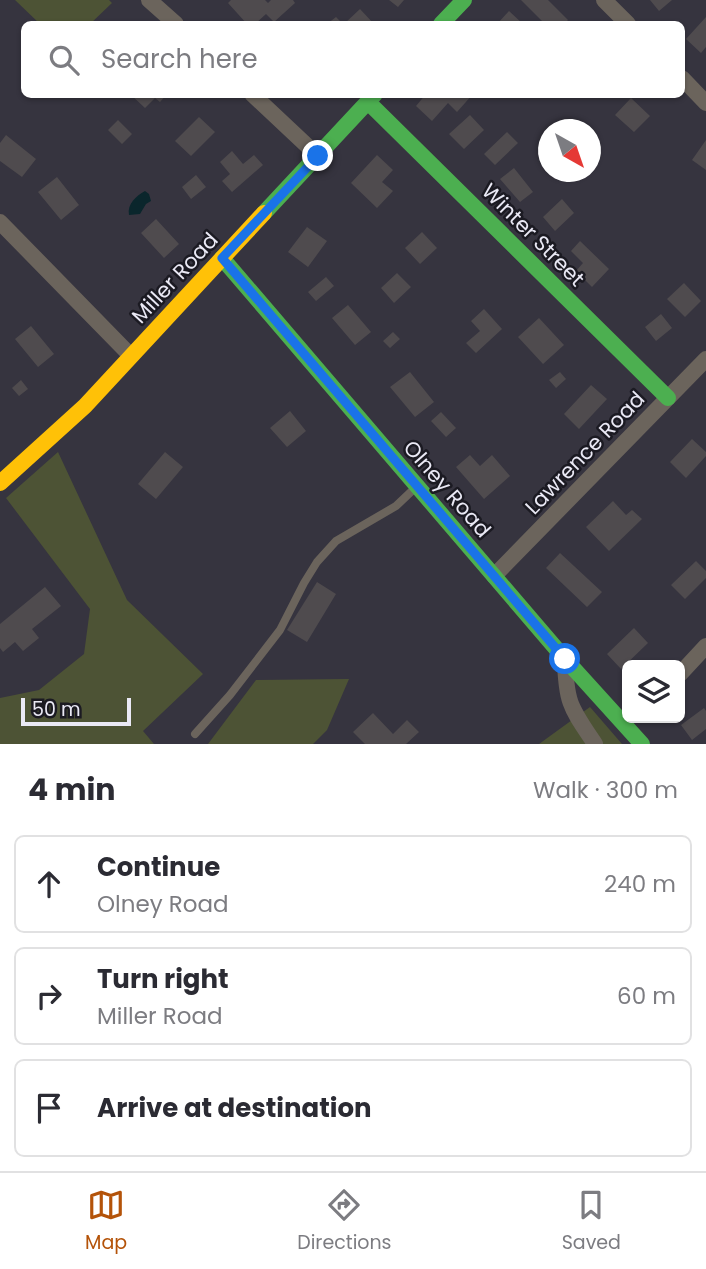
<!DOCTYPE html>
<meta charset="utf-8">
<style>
body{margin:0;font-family:Poppins,sans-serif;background:#f2f2f3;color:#2b2b33}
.controls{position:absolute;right:21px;bottom:21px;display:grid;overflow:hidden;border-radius:10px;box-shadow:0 2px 5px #0004}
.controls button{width:63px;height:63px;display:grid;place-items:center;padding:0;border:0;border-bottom:2px solid #e1e1e2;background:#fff;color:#2b2b33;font:35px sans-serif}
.compass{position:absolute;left:538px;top:119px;width:63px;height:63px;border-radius:50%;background:#fff;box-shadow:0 2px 5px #0004;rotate:140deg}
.scale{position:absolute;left:21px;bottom:18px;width:110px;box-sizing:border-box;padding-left:7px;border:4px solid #eae9f5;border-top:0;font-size:19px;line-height:24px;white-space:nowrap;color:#eae9f5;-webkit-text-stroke:5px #1b1a22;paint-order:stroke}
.stop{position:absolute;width:21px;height:21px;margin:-16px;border:5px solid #1a73e8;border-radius:50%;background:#fff}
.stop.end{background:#1a73e8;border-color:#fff;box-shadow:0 2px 7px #0008}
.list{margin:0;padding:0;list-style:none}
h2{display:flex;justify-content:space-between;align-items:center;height:91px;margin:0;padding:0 28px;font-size:30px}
h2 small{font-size:23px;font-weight:400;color:#7c7c81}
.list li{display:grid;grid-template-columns:46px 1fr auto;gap:21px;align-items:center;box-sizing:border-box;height:98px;margin:0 14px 14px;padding:0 14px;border:2px solid #e1e1e2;border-radius:10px}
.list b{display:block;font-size:26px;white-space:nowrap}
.list p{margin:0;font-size:23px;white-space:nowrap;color:#7c7c81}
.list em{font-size:23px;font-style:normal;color:#7c7c81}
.icon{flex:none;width:38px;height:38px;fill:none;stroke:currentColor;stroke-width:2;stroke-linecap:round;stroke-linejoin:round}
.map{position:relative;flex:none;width:706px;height:744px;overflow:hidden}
.search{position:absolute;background:#fff;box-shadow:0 2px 5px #0004;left:21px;right:21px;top:21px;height:77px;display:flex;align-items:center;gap:18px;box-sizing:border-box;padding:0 24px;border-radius:10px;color:#7c7c81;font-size:26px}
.sheet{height:427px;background:#fff}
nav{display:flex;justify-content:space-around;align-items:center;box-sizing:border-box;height:98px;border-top:2px solid #e1e1e2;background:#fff;font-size:19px;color:#7c7c81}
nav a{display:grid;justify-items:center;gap:4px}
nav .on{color:#b45309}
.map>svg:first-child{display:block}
.green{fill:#4d5335}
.water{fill:#0a262c}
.building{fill:#4f4b4e}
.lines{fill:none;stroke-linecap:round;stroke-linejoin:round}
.lane{stroke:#6b645c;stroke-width:8}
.street{stroke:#6b645c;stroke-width:16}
.fast{stroke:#4caf50;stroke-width:16}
.slow{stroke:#ffc107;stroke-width:16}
.route{stroke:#1a73e8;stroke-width:9}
.labels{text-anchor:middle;stroke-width:5;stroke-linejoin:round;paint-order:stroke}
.street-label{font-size:21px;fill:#eae9f5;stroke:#1b1a22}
</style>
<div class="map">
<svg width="706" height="744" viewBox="0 0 706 744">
<rect width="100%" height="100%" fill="#36343f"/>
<path class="green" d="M15 0H109L112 3 90 24H40Z
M58 452 127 600 203 674 143 731 154 744H0V698L39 690 84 654 90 609 6 498Z
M349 679 327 730 313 744H208L256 680Z
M590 707 622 744H539Z"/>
<path class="water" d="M145 191 149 194 151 201 146 204 140 214 129 215C127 204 136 196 145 191Z"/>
<path class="building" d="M231 0H265L268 3 271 0H293L295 3 274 22 266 14 255 24H247L228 3Z
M389 0H404L398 7Z
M521 0H548L568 20 564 24H545Z
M650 0H672L659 11Z
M360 9 374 24H344Z
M509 11 523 24H497Z
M336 17 343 24H327Z
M706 17V47L701 53 686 39Z
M130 94H167L160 102 155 98 145 108Z
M426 94H473L457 112 448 103 432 121 416 106Z
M631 98 650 116 634 132 615 115Z
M470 115 484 130 464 149 449 134Z
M199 117 215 132 191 156 175 141Z
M118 120 132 134 122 144 108 130Z
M507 132 518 143 495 165 484 154Z
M6 135 36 159 22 177 0 161V143Z
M706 140V170L692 160Z
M232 151 243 164 254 155 263 165 232 192 222 181 230 174 220 162Z
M377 155 393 170 382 182 393 191 377 208 351 183Z
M514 168 533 192 520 202 500 179Z
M196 175 206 187 191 199 182 187Z
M57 177 79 205 61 220 38 192Z
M562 199 574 213 555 231 543 217Z
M156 219 179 244 164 258 141 233Z
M307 227 327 241 308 267 288 252Z
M422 232 437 248 420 264 405 248Z
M580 241 609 269 592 287 576 271 583 263 571 251Z
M397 273 411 287 394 303 381 288Z
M326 277 334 286 316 301 308 292Z
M684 283 701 301 685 317 667 299Z
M348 305 371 332 355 345 332 318Z
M484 309 502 329 476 353 466 343 480 331 471 321Z
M661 314 672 328 656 341 645 327Z
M539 318 564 345 543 364 518 337Z
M31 326 54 354 38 367 15 339Z
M393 332 400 339 390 348 383 341Z
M410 372 434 402 415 417 390 387Z
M560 372 566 379 556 388 549 380Z
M21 380 28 389 19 396 12 388Z
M591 385 607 399 579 429 564 414Z
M290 411 306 431 287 447 270 428Z
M441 412 456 428 446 437 431 421Z
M692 439 706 452V456L686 478 670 462Z
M165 452 183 467 156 499 138 484Z
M470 455 480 466 492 455 510 476 484 499 456 467Z
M613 501 626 515 632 510 642 519 609 551 586 527Z
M560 553 602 592 587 607 546 568Z
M696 561 706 571V578L685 599 671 585Z
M317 582 336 594 307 642 287 630Z
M45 587 61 606 32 629 39 638 23 651 15 642 3 652 0 648V624Z
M634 628 648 643 621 669 607 654Z
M704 708 706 711V729L692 740 681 725Z
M373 713 393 734 407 720 419 732 406 744H365L353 732Z"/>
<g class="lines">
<path class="lane" d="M195 734 230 695 280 630 304 583 317 562 336 541 396 506 415 488"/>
<path class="street" d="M149 0 176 24
M604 0 628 24
M682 78 706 103
M252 94 318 156
M0 222 131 356
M494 576 706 359
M565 659C566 704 571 708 595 744
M680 674 706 646"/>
<path class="fast" d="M441 24 464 0
M368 102 668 398
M264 213 375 94
M222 258 565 659 642 744"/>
<path class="slow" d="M0 483 85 406 264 213"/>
</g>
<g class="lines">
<path class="route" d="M318 156 222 258 565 659"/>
</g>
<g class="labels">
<g class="street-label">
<text transform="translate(533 235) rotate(45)" y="7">Winter Street</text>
<text transform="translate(175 278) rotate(-47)" y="7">Miller Road</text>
<text transform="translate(585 453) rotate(-46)" y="7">Lawrence Road</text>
<text transform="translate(447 489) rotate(49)" y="7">Olney Road</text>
</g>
</g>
</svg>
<div class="controls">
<button><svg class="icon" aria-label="layers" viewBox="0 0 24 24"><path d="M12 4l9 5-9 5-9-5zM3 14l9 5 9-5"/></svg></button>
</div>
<svg class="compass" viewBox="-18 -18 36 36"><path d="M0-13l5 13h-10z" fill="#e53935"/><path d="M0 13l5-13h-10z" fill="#7c7c81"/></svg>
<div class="scale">50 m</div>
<div class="stop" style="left:565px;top:659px"></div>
<div class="stop end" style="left:318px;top:156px"></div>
<div class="search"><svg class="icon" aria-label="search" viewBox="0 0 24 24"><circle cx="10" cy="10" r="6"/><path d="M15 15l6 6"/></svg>Search here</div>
</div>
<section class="sheet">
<h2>4 min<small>Walk · 300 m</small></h2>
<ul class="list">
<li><svg class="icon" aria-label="ahead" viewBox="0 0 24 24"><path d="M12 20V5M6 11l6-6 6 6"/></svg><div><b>Continue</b><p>Olney Road</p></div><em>240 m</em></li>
<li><svg class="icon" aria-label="right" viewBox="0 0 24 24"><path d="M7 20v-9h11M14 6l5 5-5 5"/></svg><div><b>Turn right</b><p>Miller Road</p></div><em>60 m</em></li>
<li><svg class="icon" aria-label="arrive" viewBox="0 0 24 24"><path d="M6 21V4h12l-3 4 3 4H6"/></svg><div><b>Arrive at destination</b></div></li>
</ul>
</section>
<nav>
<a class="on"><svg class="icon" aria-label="map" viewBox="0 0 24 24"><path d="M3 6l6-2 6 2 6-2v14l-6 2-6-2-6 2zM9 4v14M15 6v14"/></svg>Map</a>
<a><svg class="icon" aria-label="directions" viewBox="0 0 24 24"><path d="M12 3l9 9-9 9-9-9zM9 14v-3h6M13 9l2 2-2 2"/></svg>Directions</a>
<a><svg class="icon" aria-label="saved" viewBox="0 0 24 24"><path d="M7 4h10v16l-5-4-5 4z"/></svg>Saved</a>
</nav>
